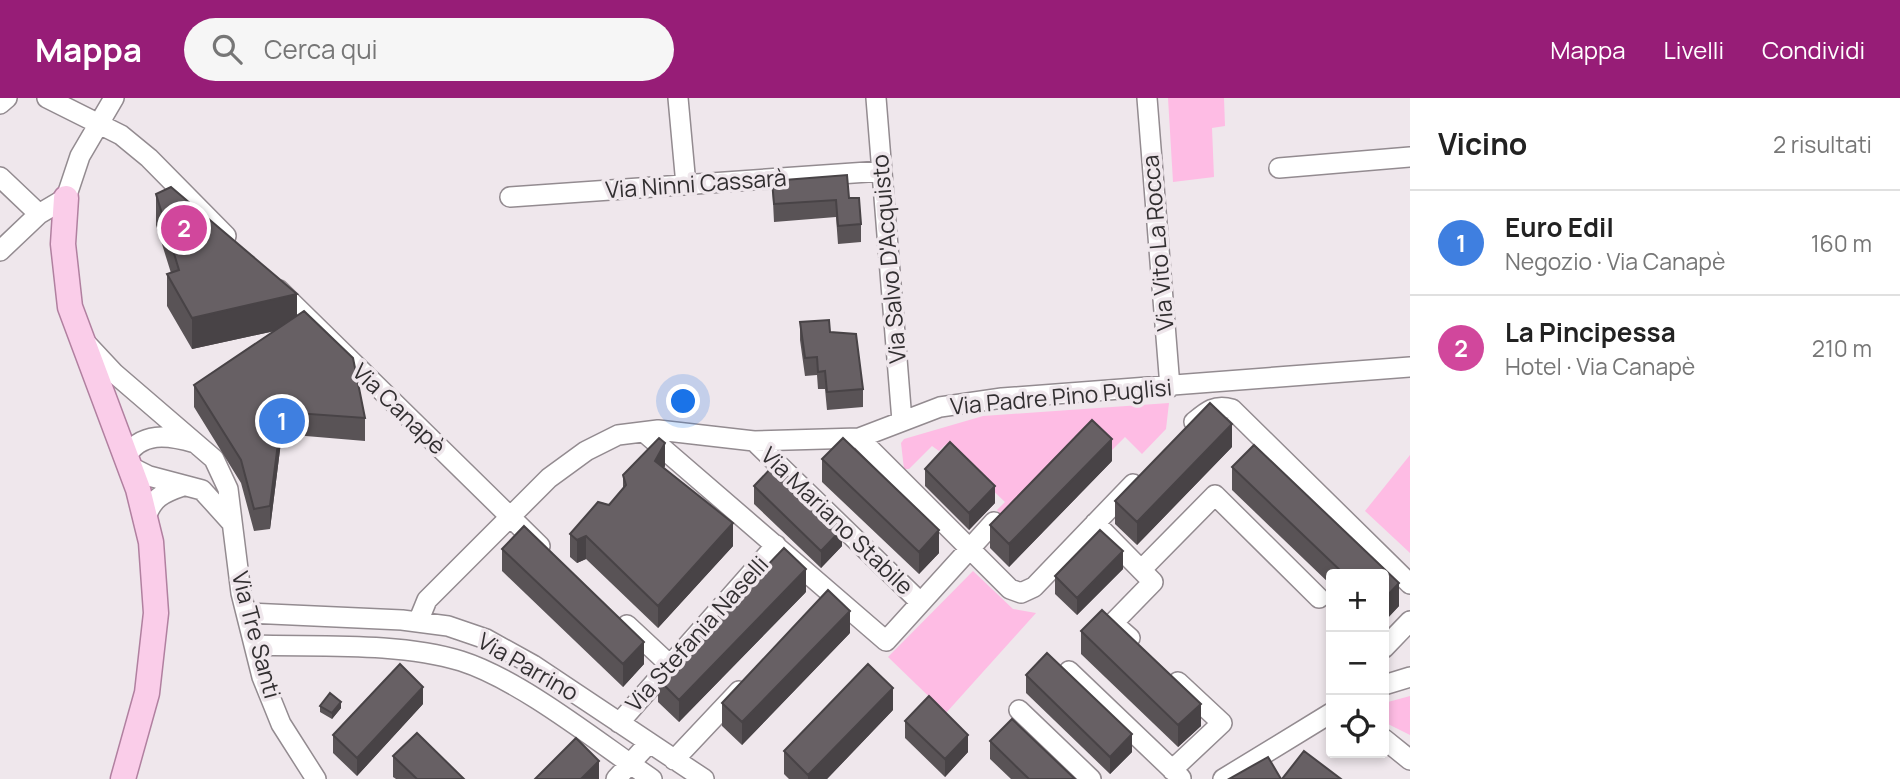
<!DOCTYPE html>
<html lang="it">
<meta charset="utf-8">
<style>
body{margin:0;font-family:Manrope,sans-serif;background:#f6f6f6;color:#222}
.controls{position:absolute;right:21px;bottom:21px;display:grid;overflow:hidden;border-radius:7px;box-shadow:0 4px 10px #0003}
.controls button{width:63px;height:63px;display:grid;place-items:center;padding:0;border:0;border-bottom:2px solid #e0e0e0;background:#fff;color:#222;font:35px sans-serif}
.you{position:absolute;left:684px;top:304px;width:24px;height:24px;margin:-18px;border:5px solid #fff;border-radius:50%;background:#1a73e8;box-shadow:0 0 0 10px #1a73e833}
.badge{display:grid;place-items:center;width:46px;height:46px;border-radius:50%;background:#971d77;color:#fff;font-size:23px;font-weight:700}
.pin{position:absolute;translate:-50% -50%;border:4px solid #fff;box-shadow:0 2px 7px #0006}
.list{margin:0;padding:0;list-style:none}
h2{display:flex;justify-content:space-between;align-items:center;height:91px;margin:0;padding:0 28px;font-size:30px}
h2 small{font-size:23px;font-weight:400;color:#767676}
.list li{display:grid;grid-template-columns:46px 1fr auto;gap:21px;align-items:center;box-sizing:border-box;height:105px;padding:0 28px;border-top:2px solid #e0e0e0}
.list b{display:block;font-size:26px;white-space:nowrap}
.list p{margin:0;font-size:23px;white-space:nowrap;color:#767676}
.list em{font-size:23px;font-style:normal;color:#767676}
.icon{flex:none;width:38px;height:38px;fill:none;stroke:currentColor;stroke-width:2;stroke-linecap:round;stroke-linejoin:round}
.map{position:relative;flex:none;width:1410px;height:681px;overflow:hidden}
header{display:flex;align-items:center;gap:42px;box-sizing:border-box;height:98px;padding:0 35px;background:#971d77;color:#fff}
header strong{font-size:33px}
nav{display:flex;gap:38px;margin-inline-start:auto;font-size:24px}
.search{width:490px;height:63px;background:#f6f6f6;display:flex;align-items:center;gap:18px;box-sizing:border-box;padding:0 24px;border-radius:38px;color:#767676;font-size:26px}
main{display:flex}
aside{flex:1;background:#fff}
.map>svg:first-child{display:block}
.green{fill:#febce4}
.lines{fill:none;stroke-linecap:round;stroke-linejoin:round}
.minor-casing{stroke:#938b90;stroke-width:22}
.major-casing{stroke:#b180a0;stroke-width:27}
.minor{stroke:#fff;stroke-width:19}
.major{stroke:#facde9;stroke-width:24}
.wall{fill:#595356}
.shaded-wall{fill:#484346}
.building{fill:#676064;stroke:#484346;stroke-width:2}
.labels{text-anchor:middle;stroke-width:7;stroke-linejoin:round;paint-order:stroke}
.street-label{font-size:23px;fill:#322f31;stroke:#efe7ec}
</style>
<header>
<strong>Mappa</strong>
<div class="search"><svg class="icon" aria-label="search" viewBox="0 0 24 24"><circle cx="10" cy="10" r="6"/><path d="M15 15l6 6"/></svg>Cerca qui</div>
<nav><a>Mappa</a><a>Livelli</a><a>Condividi</a></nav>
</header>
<main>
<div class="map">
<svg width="1410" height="681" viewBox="0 0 1410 681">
<rect width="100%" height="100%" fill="#efe7ec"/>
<path class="green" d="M1168 0H1224L1225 28 1212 30 1214 79 1173 84Z
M1169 305 1166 331 1142 356 1125 339 1111 353 1006 423 997 412 1005 404 945 347 939 353 932 348 909 371H904L901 345 904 341 983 318Z
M1410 357V455L1365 413Z
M973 473 1013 511 1036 515 946 615 888 559Z
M1410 598V637L1386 625 1384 610 1388 604Z"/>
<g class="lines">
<g class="minor-casing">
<path id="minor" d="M47 0 121 37 149 60 226 138
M678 0 686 87
M876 0 902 323
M1147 0 1170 289
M0 6 7 0
M1279 70 1410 59
M0 79 39 116 66 100 80 58 114 0
M510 99 882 73
M0 153 39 116
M279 192 540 448
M85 244 114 275 214 361 228 391 241 495 262 579 281 626 316 681
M1194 324C1207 313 1215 306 1232 311L1410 486
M645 335 886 543 994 424
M859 340 1010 491 1021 495 1034 489 1133 386
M754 343 919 503
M125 360C141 333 168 337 195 345
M129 368 149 378 202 392 231 424
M145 422C152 400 162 395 183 388
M1095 425 1153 484 1113 525 1130 540
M1141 472 1215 397 1319 500
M246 515 402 522 448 528 486 541 533 567 704 681
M418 524 427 502 549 380 586 353 618 337 658 332 754 343 859 340 940 309 1002 300 1410 269
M627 527 670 567
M254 547C319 549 399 544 461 563 521 582 599 645 652 681
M1384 550 1410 523
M1069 573 1181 680
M1384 587 1410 579
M1019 612 1091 681
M619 625 776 447
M1384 641 1410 662
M674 662 739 593
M1172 672 1222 625 1178 584
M616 681 649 645
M1223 681 1331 615"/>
</g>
<g class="major-casing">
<path id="major" d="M66 100 63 146 70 209 138 391 151 444 156 515 147 595 123 681"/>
</g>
<use href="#minor" class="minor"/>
<use href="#major" class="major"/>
</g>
<path class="wall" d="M772 83 849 100 861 126V144L838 146 836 119 774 124Z
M156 96 297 218 365 320V343L282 336 270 431 254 433 241 385 194 309V287L275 233 192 251 167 208V176L171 175 156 127Z
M800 224 830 234 863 291V309L827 312 825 291H818L817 277 805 278 800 242Z
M1254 347 1399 485V508L1384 524V476H1331V487L1232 392V369Z
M1232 349 1137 447 1115 426V403Z
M822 361 939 455 919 476 822 384Z
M1112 363 1009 469 990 450V427Z
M665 368 664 370 733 448 658 530 586 461 577 465 570 459V436L609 407 623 391V377Z
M925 371 995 405 969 432 925 388Z
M754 388 842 448 821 470 754 406Z
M502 451 644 566 623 589 502 473Z
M1123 471 1077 517 1055 496V478Z
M806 494 679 624 658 604V581Z
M1081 533 1201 628 1178 649 1081 556Z
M850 535 742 647 722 628V605Z
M1026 577 1132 654 1110 676 1026 595Z
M423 606 357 678 333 655V637Z
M320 608 341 610 332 621 320 614Z
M893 612 827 681H789L784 676V653Z
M905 623 968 654 945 679 905 640Z
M990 643 1075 681H1011L990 661Z
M393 658 464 681H396L393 679Z"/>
<path class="shaded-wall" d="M297 196V228L192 251V220Z
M282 314V336L270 431V408Z
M1232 326V349L1137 447V424Z
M1112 341V363L1009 469V446Z
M665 345V368L655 386V363Z
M995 388V405L969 432V415Z
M733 425V448L658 530V508Z
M842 431V448L821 470V453Z
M939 432V455L919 476V454Z
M586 438V461L577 465V442Z
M1123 453V471L1077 517V500Z
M806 471V494L679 624V602Z
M1399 485V508L1384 524V501Z
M850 513V535L742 647V624Z
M644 544V566L623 589V566Z
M423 589V606L357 678V660Z
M893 590V612L827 681H808V677Z
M341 604V610L332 621V615Z
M1201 606V628L1178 649V627Z
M1132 636V654L1110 676V659Z
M968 637V654L945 679V661Z
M599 663V681H581Z"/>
<path class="building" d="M847 77 849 100H859L861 126 838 128 836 102 774 106 772 83Z
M171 89 297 196 192 220 167 176 179 172 156 96Z
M304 213 353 260 365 320 282 314 270 408 254 411 241 362 194 287Z
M829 222 830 234 856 236 863 291 827 294 825 273 818 274 817 259 805 260 800 224Z
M1210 305 1232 326 1137 424 1115 403Z
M1092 322 1112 341 1009 446 990 427Z
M659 340 665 345 655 363 733 425 658 508 586 438 577 442 570 436 598 404 609 407 626 387 623 377Z
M843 340 939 432 919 454 822 361Z
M950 344 995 388 969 415 925 371Z
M1254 347 1399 485 1384 501V476H1344L1232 369Z
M775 366 842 431 821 453 754 388Z
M524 428 644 544 623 566 502 451Z
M1100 432 1123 453 1077 500 1055 478Z
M784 450 806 471 679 602 658 581Z
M828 492 850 513 742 624 722 605Z
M1102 512 1201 606 1178 627 1081 533Z
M1047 555 1132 636 1110 659 1026 577Z
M400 566 423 589 357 660 333 637Z
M868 566 893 590 808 677 784 653Z
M330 595 341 604 332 615 320 608Z
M929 598 968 637 945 661 905 623Z
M1012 621 1075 681H1029L990 643Z
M417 635 464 681H417L393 658Z
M576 640 599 663 581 681H535Z
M1304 653 1341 681H1282Z
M1268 659 1281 681H1229Z"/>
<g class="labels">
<g class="street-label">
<text transform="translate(696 86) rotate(-4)" y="8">Via Ninni Cassarà</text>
<text transform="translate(1158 145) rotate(-95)" y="8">Via Vito La Rocca</text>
<text transform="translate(889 161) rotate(-95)" y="8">Via Salvo D'Acquisto</text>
<text transform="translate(1061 299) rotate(-5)" y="8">Via Padre Pino Puglisi</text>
<text transform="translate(399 311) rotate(44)" y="8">Via Canapè</text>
<text transform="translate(837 423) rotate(44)" y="8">Via Mariano Stabile</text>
<text transform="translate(697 536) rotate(-48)" y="8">Via Stefania Naselli</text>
<text transform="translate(256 537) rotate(75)" y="8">Via Tre Santi</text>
<text transform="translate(528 569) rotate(30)" y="8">Via Parrino</text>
</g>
</g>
</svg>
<div class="controls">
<button>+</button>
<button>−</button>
<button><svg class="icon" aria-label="locate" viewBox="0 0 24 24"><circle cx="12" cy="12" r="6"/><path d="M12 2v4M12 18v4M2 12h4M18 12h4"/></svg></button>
</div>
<div class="you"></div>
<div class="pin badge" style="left:282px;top:323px;background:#3f7fe0">1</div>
<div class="pin badge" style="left:184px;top:130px;background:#d1479c">2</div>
</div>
<aside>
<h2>Vicino<small>2 risultati</small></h2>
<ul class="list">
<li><span class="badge" style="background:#3f7fe0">1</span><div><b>Euro Edil</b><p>Negozio · Via Canapè</p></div><em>160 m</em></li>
<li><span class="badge" style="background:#d1479c">2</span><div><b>La Pincipessa</b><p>Hotel · Via Canapè</p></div><em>210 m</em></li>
</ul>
</aside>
</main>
